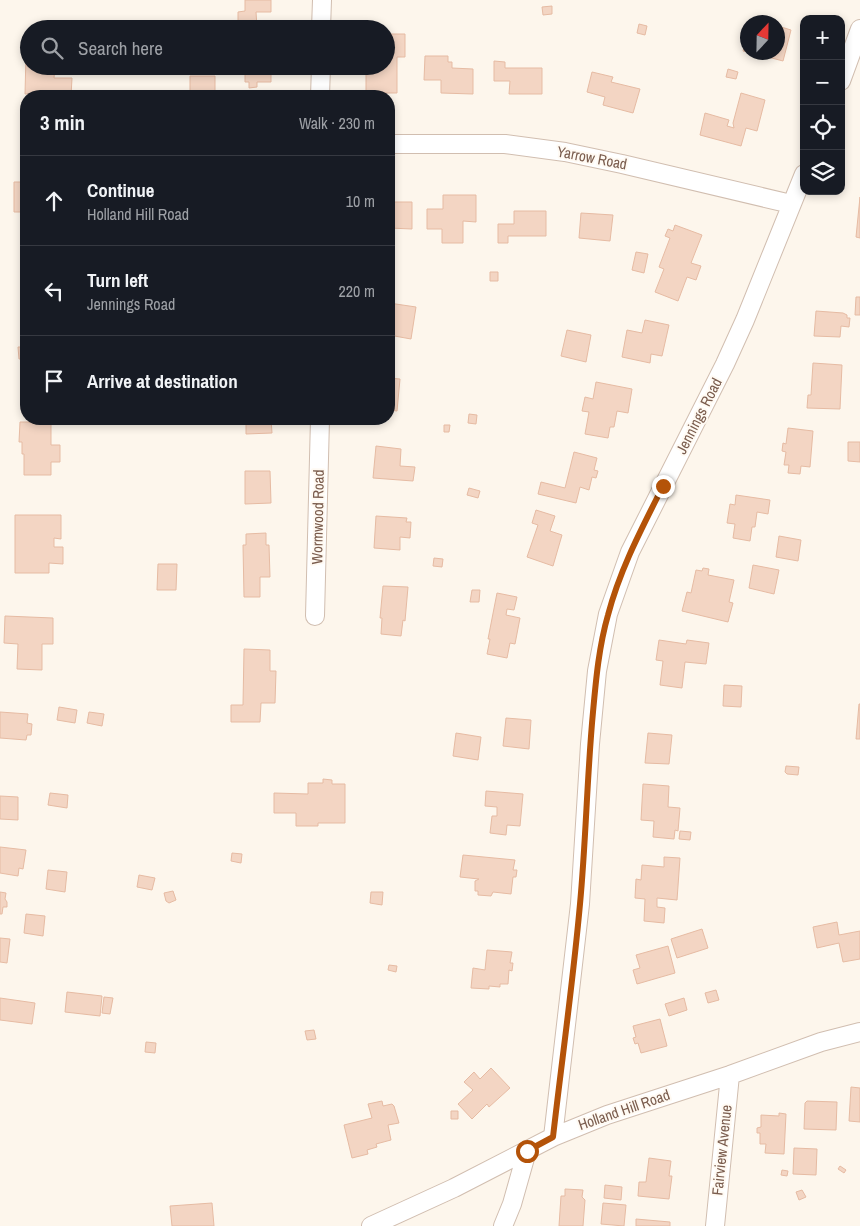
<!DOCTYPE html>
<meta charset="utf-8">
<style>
body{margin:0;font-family:"Archivo Narrow",sans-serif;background:#242831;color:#f1f3f6}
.controls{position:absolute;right:15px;top:15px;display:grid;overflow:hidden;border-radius:10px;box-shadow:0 2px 8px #0003}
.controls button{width:45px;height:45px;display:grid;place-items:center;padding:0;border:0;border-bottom:1px solid #363941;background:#171b24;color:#f1f3f6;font:25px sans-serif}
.compass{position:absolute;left:740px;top:15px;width:45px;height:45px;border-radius:50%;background:#171b24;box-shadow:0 2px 8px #0003;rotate:22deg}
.stop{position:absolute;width:15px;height:15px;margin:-11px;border:4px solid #b45309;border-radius:50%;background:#fff}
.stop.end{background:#b45309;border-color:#fff;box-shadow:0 1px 5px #0008}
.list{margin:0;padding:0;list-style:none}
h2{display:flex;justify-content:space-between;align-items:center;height:65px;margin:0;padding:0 20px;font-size:21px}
h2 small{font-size:16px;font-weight:400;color:#9ea1a6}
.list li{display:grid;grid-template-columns:32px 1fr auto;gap:15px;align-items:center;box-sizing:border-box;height:90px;padding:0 20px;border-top:1px solid #363941}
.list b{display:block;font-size:19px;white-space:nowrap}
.list p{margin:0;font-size:16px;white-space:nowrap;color:#9ea1a6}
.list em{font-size:16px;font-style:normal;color:#9ea1a6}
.icon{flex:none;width:28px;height:28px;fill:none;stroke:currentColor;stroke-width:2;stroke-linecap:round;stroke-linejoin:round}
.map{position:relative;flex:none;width:860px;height:1226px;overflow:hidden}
.search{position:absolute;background:#171b24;box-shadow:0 2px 8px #0003;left:20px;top:20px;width:375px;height:55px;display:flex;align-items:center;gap:12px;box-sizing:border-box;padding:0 18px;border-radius:28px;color:#9ea1a6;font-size:19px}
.panel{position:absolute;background:#171b24;box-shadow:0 2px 8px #0003;left:20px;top:90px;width:375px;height:335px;border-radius:20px}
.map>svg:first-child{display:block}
.building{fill:#f3d5c3;stroke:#e6bba3}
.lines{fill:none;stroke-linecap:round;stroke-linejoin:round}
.minor-casing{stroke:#d1beb0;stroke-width:20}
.minor{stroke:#fff;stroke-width:18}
.route{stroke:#b45309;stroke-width:6}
.labels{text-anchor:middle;stroke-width:4;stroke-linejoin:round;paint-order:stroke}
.street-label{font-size:15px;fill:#7a5c4d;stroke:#fffaf3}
</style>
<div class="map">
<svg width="860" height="1226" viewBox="0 0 860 1226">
<rect width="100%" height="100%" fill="#fdf6ec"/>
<path class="building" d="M245 0H271V12H256L257 27H238V12L245 11Z
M552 6V14L543 15 542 7Z
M639 24 647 26 645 35 637 33Z
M778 26 791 30 783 61 749 52H778Z
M748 33V52L743 51Z
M386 34H405V57H397V93H366V66H386Z
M26 55H29V66H55L54 78H72L71 96H50V94H25Z
M425 56H448V62H452V68L473 69V94L441 93V80H424Z
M494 61 505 62V68H542V94H509L510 81H494Z
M245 66H271V82H257V87L249 88V82H245Z
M728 69 738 72 736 79 726 77Z
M592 72 613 77 611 82 640 89 633 113 603 105 605 97 587 92Z
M190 76H215V96H190Z
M741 93 765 100 757 131 746 128 741 146 700 135 705 113 729 120 727 126 734 128 733 123Z
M14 182H26V212H14Z
M443 195H476V222L463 221V243H442V229H427V209H443Z
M860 197V238L856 237Z
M389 202H412V229L389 228Z
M514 211H546V236H508V243H498V224H514Z
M581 213 613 215 610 241 579 238Z
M675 225 702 235 691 263 701 266 696 280 687 277 678 301 655 292 664 269 659 267 670 238 665 236 668 229 673 231Z
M22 248H26V284V268H21Z
M636 252 648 254 644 273 632 270Z
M490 272H498V281H490Z
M23 293H26V306H23Z
M856 297H860V315H855Z
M389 303 416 307 411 339 389 335Z
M816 311 843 313 847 315V318H850L849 327 841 326 840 337 814 336Z
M645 320 669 325 662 356 651 354 650 363 622 357 627 330 642 333Z
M567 330 591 335 586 362 561 356Z
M18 347H26V364H25V359H19Z
M813 363 842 365 840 409 807 408 808 395H811Z
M389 378 400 379 397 411 389 410Z
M596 382 632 389 628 413 617 411 614 427H610L608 438 585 434 589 412 582 411 585 397 593 399Z
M469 414 477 415 476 424 468 423Z
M246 419H271L272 433 246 434Z
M20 422H51V445H60V462H51V475H24V454H22V442H19Z
M444 425H450L449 432H444Z
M788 428 813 431 810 467 801 466 800 474 788 473 789 465H784L786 452 782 451 783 443 786 444Z
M848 442H860V462L848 461Z
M376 446 401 449 400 466 415 467 413 481 373 478Z
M574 452 597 458 594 470 598 471 596 478 592 477 589 490 580 487 576 503 538 494 541 482 565 488Z
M245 471H270L271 503 245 504Z
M469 488 480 491 478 498 467 495Z
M736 495 770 500 768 514 757 512 755 527H752L750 541 733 538 735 524 727 523 730 504 735 505Z
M536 510 555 516 550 531 562 535 553 566 527 557 538 525 532 523Z
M15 515H61V539L54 538V547H63V564L49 563V573H15Z
M376 516 407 518 406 522H411L410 538 400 537V550L374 548Z
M266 533V545H269L270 577H260V597H244L243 545H246V534Z
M779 536 801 540 798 561 776 557Z
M434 558 443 559 442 567 433 566Z
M158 564H177L176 590H157Z
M753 565 779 570 774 594 749 588Z
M703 568 709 569 708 575 734 580 729 602 733 603 728 622 682 611 687 592 691 593 696 570 702 571Z
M383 586 408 587 405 621 403 620 401 636 381 634 382 618H380Z
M472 590H480L479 602H470Z
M497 593 517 597 514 610 507 609 506 615 520 618 515 644 510 643 507 658 487 654 490 639H488Z
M5 616 53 618V644H42V670L17 669 18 644 4 643Z
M659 640 686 644 687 640 709 643 706 664 685 662 682 688 660 685 663 661 656 660Z
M244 649 270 650V671H276L275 703H261L260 722H231V705H243Z
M724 685 742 686 741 707 723 706Z
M859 704H860V739H856Z
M59 707 77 710 75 723 57 720Z
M0 712 28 714 27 723 32 724 31 735H27L26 740 0 738Z
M89 712 104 714 102 726 87 723Z
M506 718 531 720 529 749 503 746Z
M456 733 481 737 478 760 453 756Z
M648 733 672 735 669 764 645 763Z
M786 766 799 767 798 775 787 774 785 772Z
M323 779 332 780V784H345V823H318V826H296V813H274V793L308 794V783H323Z
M643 784 669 786 668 807 680 808 678 831 675 830 674 839 653 837 654 821 641 820Z
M486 791 523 794 520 826 507 825 506 835 490 833 492 816H497V807L485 806Z
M50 793 68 795 67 808 48 805Z
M0 796 18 797V820L0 819Z
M680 831 691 832 690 840 679 839Z
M0 847 26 850 23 869 19 868 18 876 0 873Z
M232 853 242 854 241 863 231 861Z
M463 855 515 860 513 870H517L516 877H513L511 894 493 892 491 896 478 895V891H475V881L479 879 460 877Z
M664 857 680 858 677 900 657 898V907L665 908 664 923 644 921 645 899 635 898 636 879 641 880 642 865 664 867Z
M48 870 67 872 65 892 46 889Z
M139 875 155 878 152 890 137 887Z
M173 891 176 900 169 903 166 901 164 893Z
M0 892 6 893 5 899 7 902V907H3L2 914H0Z
M371 892H383L382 905 370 903Z
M26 914 45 916 43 936 24 933Z
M837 922 839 935 860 931V959L843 962 839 943 817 948 813 927Z
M702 929 708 948 677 958 671 939Z
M0 938 10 939 7 963 0 962Z
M668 946 675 973 637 984 633 970 640 968 636 955Z
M487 950 512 952 510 963H513L512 971 509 970 508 984H500V987L489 986V989L471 988 473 968 485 970Z
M389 965 397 966 396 972 388 970Z
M716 990 719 1000 708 1003 705 993Z
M67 992 102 996 100 1016 65 1012Z
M104 997 113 998 110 1014 102 1013Z
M0 998 35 1003 32 1024 0 1020Z
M684 998 687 1010 669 1016 665 1004Z
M660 1019 667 1046 641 1053 638 1043 635 1044 633 1038 636 1037 633 1026Z
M314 1030 316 1039 307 1040 305 1031Z
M146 1042 156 1043 155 1053 145 1052Z
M491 1068 510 1088 489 1107 487 1104 472 1119 458 1104 473 1090 464 1082 474 1072 480 1079Z
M851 1087 860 1088V1122L849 1121Z
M382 1101 383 1106 392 1104 394 1106 399 1123 388 1125 391 1140 376 1144 377 1147 367 1150 368 1154 352 1158 344 1125 372 1118 368 1104Z
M807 1101 837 1102 836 1130 804 1129 805 1103Z
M451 1111H458V1119H451Z
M779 1113 786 1114 784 1154 765 1153 766 1144H760V1133H757V1128L761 1127V1115L779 1116Z
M794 1148 817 1149 816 1175 793 1174Z
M649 1158 671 1161 669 1176H672L669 1199 638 1196 639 1182H646Z
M840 1166 846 1170 844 1173 838 1169Z
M782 1170 788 1171 787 1176 781 1175Z
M605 1185 622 1187 621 1200 604 1198Z
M565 1189 583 1190 582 1197 585 1200 583 1226H559L561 1196H565Z
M802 1190 806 1197 799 1200 796 1192Z
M212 1203 214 1226H172L170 1206Z
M603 1203 626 1205 624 1226 601 1224Z
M636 1219 670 1222V1226H636Z"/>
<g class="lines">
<g class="minor-casing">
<path id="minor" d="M321 29 322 0
M841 81 860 29
M320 96 321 66
M389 144H505L565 152 622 164 791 204
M315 616 320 419
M553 1137 580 904 590 744 597 671 608 614 630 552 725 364 745 320 804 174
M371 1226 454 1188 553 1137 607 1115 730 1075 821 1042 860 1032
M503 1226 512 1204 527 1151
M715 1226 730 1075"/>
</g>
<use href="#minor" class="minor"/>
</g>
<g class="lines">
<path class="route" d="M527 1151 553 1137C562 1059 573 982 580 904 586 840 587 776 593 712 596 679 599 646 608 615 620 569 642 528 663 486"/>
</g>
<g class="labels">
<g class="street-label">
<text transform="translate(592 158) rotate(11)" y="5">Yarrow Road</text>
<text transform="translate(699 416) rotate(-63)" y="5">Jennings Road</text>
<text transform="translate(318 517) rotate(-89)" y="5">Wormwood Road</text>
<text transform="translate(624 1110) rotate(-19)" y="5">Holland Hill Road</text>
<text transform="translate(722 1150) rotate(-84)" y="5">Fairview Avenue</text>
</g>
</g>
</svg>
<div class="controls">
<button>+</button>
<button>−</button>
<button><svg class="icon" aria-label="locate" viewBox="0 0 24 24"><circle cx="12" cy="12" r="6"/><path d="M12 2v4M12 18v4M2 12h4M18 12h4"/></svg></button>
<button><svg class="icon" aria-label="layers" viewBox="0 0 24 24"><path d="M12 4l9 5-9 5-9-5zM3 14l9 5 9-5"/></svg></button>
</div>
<svg class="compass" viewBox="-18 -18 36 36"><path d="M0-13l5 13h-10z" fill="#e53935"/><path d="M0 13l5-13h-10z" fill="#9ea1a6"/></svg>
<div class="stop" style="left:527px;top:1151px"></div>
<div class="stop end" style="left:663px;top:486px"></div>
<div class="search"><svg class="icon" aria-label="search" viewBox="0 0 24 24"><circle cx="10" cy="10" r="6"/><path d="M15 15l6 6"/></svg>Search here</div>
<section class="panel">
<h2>3 min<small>Walk · 230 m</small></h2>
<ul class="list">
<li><svg class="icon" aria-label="ahead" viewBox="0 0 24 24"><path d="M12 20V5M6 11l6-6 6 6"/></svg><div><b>Continue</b><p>Holland Hill Road</p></div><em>10 m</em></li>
<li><svg class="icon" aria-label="left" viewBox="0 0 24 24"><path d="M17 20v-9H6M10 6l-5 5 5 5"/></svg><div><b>Turn left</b><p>Jennings Road</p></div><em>220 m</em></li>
<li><svg class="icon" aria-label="arrive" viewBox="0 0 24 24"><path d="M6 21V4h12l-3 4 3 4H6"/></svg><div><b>Arrive at destination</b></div></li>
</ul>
</section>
</div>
